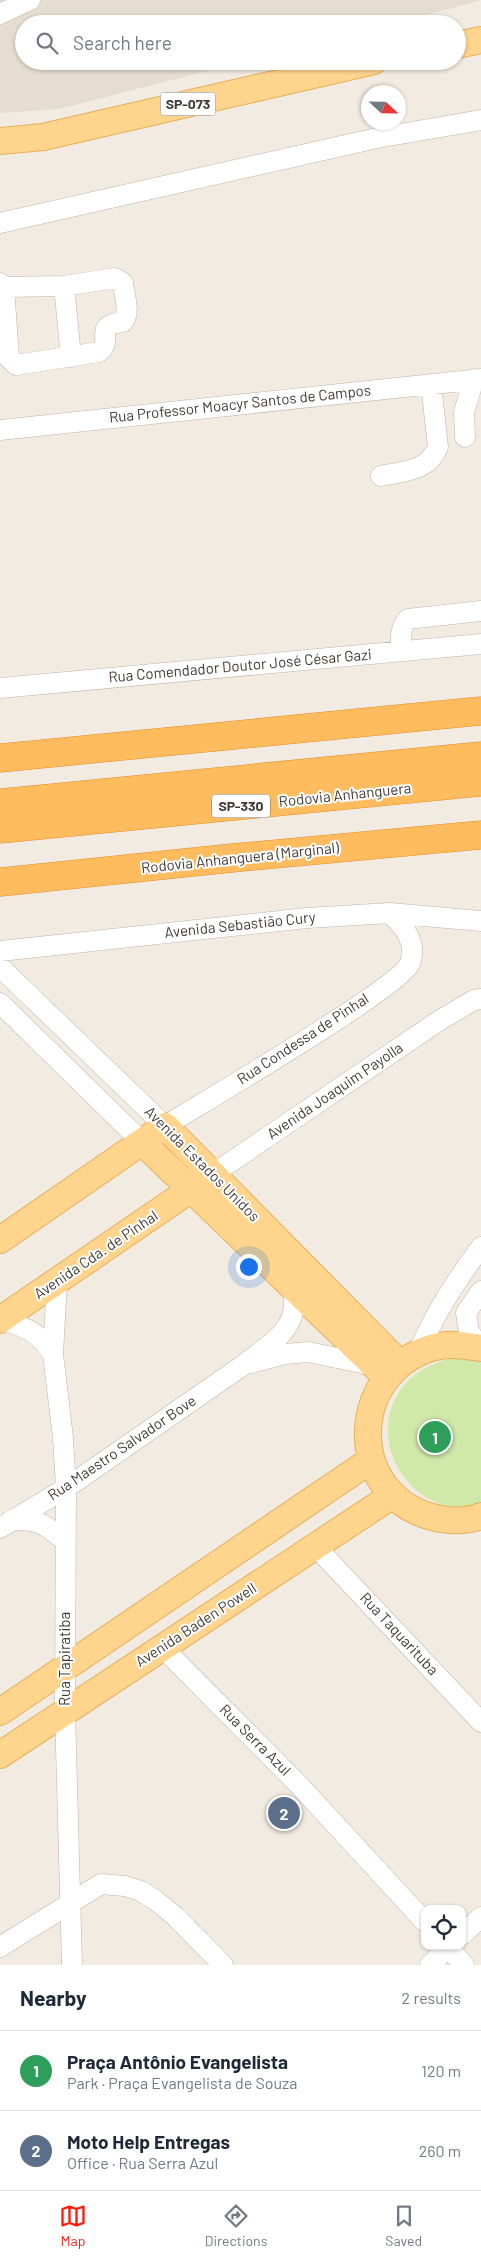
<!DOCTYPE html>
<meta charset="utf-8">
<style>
body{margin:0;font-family:Barlow,sans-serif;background:#f2f2f3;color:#1f2937}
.controls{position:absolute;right:15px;bottom:15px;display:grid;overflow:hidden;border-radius:10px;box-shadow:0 1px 4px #0004}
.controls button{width:45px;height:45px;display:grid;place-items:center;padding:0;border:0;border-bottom:1px solid #e0e1e3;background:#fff;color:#1f2937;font:25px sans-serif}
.compass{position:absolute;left:361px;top:85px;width:45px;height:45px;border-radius:50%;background:#fff;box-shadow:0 1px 4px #0004;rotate:112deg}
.you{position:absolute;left:248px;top:1266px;width:18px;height:18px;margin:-12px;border:4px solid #fff;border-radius:50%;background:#1a73e8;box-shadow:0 0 0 8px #1a73e833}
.badge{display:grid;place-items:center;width:32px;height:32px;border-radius:50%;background:#ff1a0b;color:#fff;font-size:16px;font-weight:700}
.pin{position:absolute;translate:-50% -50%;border:2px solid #fff;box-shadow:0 1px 5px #0006}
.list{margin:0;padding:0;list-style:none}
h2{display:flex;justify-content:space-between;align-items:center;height:65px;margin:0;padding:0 20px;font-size:21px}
h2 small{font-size:16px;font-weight:400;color:#747a83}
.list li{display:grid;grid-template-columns:32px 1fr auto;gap:15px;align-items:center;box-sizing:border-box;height:80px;padding:0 20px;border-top:1px solid #e0e1e3}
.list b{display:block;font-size:19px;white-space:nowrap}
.list p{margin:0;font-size:16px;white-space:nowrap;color:#747a83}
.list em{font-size:16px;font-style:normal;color:#747a83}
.icon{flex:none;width:28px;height:28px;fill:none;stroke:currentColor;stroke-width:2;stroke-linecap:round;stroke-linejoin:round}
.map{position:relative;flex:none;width:481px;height:1965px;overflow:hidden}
.search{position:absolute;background:#fff;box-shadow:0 1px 4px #0004;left:15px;right:15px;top:15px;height:55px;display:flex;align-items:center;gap:12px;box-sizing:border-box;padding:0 18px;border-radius:28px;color:#747a83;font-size:19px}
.sheet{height:225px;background:#fff}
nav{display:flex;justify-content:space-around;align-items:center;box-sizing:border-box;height:70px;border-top:1px solid #e0e1e3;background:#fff;font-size:14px;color:#747a83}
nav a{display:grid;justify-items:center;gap:2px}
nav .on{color:#ff1a0b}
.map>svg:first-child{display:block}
.residential{fill:#e5ddcf}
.park{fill:#d0e8a8}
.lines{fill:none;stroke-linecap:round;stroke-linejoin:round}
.minor-casing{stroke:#c0b5a7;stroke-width:21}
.major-casing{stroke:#e6b05b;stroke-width:28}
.highway-casing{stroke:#e08e2c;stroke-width:29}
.minor{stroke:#fff;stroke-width:20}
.major{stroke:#ffd48d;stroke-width:26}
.highway{stroke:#ffbc5f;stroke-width:28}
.labels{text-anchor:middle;stroke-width:4;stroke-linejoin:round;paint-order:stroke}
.shield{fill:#fff;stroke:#7b7670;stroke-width:1}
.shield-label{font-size:14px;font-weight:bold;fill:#433b32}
.street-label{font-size:15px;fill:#433b32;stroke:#fff}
</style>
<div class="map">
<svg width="481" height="1965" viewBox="0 0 481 1965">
<rect width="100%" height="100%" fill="#f1ebe1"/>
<path class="residential" d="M0 0H481L393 24H24V61H246L59 109 0 113Z"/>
<path class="park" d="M454 1357 481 1359V1505C466 1507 450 1509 436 1502 388 1482 370 1416 410 1379 423 1367 438 1362 454 1357Z"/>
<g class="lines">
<g class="minor-casing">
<path id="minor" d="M0 14 30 0
M0 223 377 138 481 120
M0 283 4 287 9 358 16 365 99 352C115 340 91 325 123 322 131 312 124 295 123 283L115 278 64 286 4 287
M64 286 71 357
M0 430 481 379
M465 437 464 412 474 379
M381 476C403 471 428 472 438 447L431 384
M401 651C401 639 399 629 408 619L481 611
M0 688 481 644
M0 951 307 918 390 913 481 921
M0 967 165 1126C200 1104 401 987 410 963 418 942 403 926 390 913
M0 1003 143 1143
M213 1174 440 1020 474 1000 481 999
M57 1281 53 1354 63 1438 66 1488 65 1711 72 1965
M481 1291 466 1313 469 1332 481 1348
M2 1319C29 1329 37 1331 53 1354
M418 1353C434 1314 456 1281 481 1247
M251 1363 285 1354 308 1352 376 1366
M11 1520C38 1519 45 1524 65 1541
M0 1528 66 1488 242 1366C259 1352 288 1336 293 1313 295 1306 294 1297 294 1290
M316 1547 481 1722
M163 1648 299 1785 425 1922
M462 1935 481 1917
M447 1946 464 1965
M0 1947 101 1884 125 1886 141 1891 155 1900 175 1916 223 1965
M430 1965 450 1946"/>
</g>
<g class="major-casing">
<path id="major" d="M457 45 481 40
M0 141 43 137 374 61
M143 1143 387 1378
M0 1240 165 1126 400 1364
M0 1320 206 1179
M481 1348C467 1346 453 1343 439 1346 349 1366 342 1492 432 1517 447 1521 466 1522 481 1516
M0 1712 371 1460
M0 1755 393 1495"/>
</g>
<g class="highway-casing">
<path id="highway" d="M0 758 481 711
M0 803 481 756
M0 829 481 782
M0 882 232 858 481 835"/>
</g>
<use href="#minor" class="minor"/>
<use href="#major" class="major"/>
<use href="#highway" class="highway"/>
</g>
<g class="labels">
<g class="shield">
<rect x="160.5" y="92.5" width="55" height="23" rx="4"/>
<rect x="212" y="794.5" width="58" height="23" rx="4"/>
</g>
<g class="shield-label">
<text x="188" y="109">SP-073</text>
<text x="241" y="811">SP-330</text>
</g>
<g class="street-label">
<text transform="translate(240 404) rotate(-6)" y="5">Rua Professor Moacyr Santos de Campos</text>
<text transform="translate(240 666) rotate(-5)" y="5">Rua Comendador Doutor José César Gazi</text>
<text transform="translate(345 795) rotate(-6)" y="5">Rodovia Anhanguera</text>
<text transform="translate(240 858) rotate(-6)" y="5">Rodovia Anhanguera (Marginal)</text>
<text transform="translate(240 925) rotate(-6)" y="5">Avenida Sebastião Cury</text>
<text transform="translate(303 1039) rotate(-33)" y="5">Rua Condessa de Pinhal</text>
<text transform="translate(335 1091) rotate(-34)" y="5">Avenida Joaquim Payolla</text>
<text transform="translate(202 1164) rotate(45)" y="5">Avenida Estados Unidos</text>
<text transform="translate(96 1255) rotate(-34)" y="5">Avenida Cda. de Pinhal</text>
<text transform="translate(122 1448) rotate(-34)" y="5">Rua Maestro Salvador Bove</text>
<text transform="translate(196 1625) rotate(-33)" y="5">Avenida Baden Powell</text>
<text transform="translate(399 1634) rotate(47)" y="5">Rua Taquarituba</text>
<text transform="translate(65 1659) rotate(-90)" y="5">Rua Tapiratiba</text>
<text transform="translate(255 1740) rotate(45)" y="5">Rua Serra Azul</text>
</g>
</g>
</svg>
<div class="controls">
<button><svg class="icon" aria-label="locate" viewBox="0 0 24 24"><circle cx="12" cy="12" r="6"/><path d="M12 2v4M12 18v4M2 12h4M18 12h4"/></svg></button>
</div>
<svg class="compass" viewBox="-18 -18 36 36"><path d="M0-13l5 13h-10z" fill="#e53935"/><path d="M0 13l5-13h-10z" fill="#747a83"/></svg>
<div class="you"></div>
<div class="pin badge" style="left:435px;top:1437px;background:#2e9e5b">1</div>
<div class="pin badge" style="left:284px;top:1813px;background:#5c6f8a">2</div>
<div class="search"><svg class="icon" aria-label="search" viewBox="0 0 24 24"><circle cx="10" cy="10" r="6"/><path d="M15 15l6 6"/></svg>Search here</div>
</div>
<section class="sheet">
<h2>Nearby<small>2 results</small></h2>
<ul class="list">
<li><span class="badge" style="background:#2e9e5b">1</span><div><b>Praça Antônio Evangelista</b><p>Park · Praça Evangelista de Souza</p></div><em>120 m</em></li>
<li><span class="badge" style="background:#5c6f8a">2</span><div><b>Moto Help Entregas</b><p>Office · Rua Serra Azul</p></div><em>260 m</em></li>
</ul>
</section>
<nav>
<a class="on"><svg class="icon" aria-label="map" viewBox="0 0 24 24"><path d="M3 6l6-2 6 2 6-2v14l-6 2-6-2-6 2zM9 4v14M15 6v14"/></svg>Map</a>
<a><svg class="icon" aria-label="directions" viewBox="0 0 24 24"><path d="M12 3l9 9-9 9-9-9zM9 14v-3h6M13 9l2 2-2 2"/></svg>Directions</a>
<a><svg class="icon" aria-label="saved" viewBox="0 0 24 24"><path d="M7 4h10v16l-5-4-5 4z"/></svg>Saved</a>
</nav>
